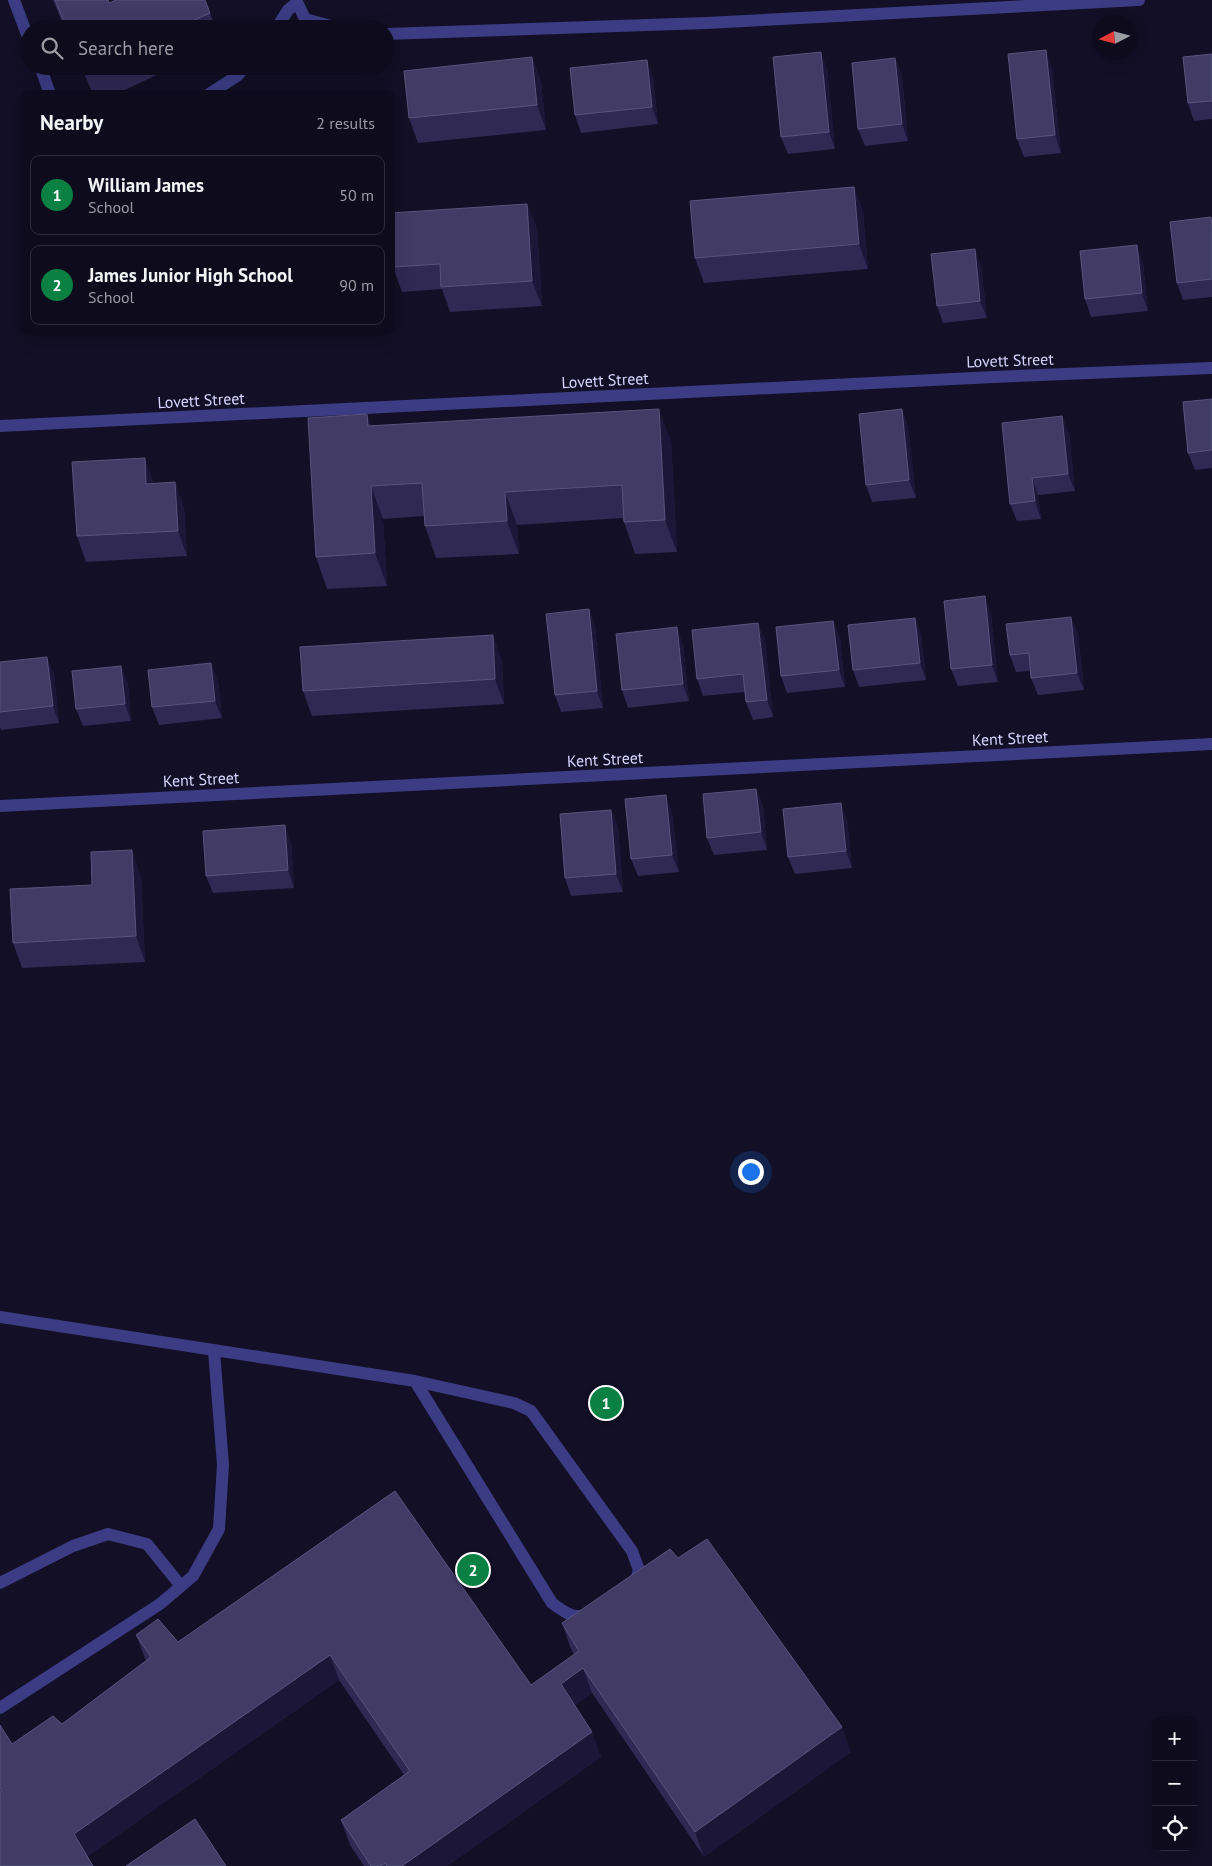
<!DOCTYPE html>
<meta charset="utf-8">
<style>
body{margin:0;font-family:"PT Sans",sans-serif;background:#171425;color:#f1f3f6}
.controls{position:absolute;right:15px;bottom:15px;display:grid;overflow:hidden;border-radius:10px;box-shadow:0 5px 20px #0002}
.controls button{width:45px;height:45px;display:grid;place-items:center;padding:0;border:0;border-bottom:1px solid #2e2b3b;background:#0e0b1c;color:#f1f3f6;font:25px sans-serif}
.compass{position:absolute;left:1092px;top:15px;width:45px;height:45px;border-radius:50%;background:#0e0b1c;box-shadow:0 5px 20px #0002;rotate:264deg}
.you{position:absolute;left:750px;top:1171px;width:18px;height:18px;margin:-12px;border:4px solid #fff;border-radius:50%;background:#1a73e8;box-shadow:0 0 0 8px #1a73e833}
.badge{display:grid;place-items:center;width:32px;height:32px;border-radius:50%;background:#0b8043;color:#fff;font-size:16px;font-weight:700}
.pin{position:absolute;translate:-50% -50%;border:2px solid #fff;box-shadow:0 1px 5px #0006}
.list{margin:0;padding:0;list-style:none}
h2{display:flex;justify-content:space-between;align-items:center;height:65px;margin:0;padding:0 20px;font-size:21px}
h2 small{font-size:16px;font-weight:400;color:#9b9ba3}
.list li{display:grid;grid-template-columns:32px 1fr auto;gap:15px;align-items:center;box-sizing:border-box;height:80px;margin:0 10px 10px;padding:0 10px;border:1px solid #2e2b3b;border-radius:10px}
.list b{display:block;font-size:19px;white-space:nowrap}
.list p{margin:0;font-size:16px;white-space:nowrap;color:#9b9ba3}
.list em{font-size:16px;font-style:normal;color:#9b9ba3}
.icon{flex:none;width:28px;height:28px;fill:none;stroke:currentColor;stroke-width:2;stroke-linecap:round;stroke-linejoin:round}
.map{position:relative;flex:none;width:1212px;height:1866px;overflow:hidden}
.search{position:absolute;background:#0e0b1c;box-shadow:0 5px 20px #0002;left:20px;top:20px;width:375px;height:55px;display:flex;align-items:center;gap:12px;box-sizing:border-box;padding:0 18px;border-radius:28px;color:#9b9ba3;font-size:19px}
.panel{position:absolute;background:#0e0b1c;box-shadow:0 5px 20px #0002;left:20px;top:90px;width:375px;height:245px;border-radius:10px}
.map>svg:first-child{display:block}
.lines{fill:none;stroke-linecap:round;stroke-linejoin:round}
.service{stroke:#3b3c84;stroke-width:12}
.minor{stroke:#3b3c84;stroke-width:12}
.wall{fill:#2f2953}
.shaded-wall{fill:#1c1739}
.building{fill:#413b65;stroke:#59547d}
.labels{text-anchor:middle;stroke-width:4;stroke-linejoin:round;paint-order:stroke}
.street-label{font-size:16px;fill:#d8d5fe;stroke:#120f26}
</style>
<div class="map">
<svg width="1212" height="1866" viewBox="0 0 1212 1866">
<rect width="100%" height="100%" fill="#120f26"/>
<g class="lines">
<path class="service" d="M14 0 29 40
M276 29 288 10 297 3
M40 66 50 94
M209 94 237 76 246 66
M0 1317 415 1381 514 1403 531 1411 632 1551 639 1570 634 1586
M415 1381 552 1603C563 1611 576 1622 589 1613
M0 1583 73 1546 108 1534 147 1544 181 1586
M0 1708 160 1604 193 1576 219 1529 223 1465 214 1351"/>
<path class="minor" d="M296 0 305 19 342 29
M386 34 706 23 1139 0
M0 426 993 377 1212 368
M0 806 1212 744"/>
</g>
<path class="wall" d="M53 0H108L109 3 205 0 216 29H65Z
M1212 54V119L1194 121 1188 103Z
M532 57 541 82 546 130 418 143 409 118Z
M895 58 902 76 908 141 865 146 858 129Z
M81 66H176L116 94H93Z
M1052 68 1061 153 1024 157 1017 139Z
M827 69 835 149 788 154 781 137Z
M653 77 658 124 581 133 575 115Z
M854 187 863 212 868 269 704 283 695 258Z
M527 204 537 229 542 306 450 312 442 289 402 292 393 267Z
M1212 220V297L1183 300 1177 283Z
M1143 263 1148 311 1091 317 1085 299Z
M981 266 987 318 943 323 937 306Z
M1212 399V468L1195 470 1188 453Z
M902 409 908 427 916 498 872 502 866 485Z
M367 414 371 425 671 441 677 552 635 554 624 522 623 518 517 525 519 554 436 558 425 526 424 516 383 519 387 586 327 589 316 557Z
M1062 416 1069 434 1075 491 1038 495 1041 519 1017 521 1010 504Z
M175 482 184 508 187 556 86 562 77 536Z
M589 609 595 627 603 708 561 712 555 695Z
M991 614 998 682 958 686 951 669Z
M915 618 921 635 926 680 859 687 853 670Z
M833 621 840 638 845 687 787 693 781 676Z
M1078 634 1084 690 1038 695 1031 678V671L1016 672 1010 655Z
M765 640 773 717 753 720 746 702 745 692 703 696 697 679Z
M683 645 689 701 628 708 622 690Z
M502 660 504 704 312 716 303 691Z
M0 662 54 674 59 723 1 730 0 727Z
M121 666 128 684 131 721 83 726 76 709Z
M218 681 222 718 159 725 152 707Z
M756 789 763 806 767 850 714 855 707 838Z
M611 810 618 827 623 892 571 896 565 878Z
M672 813 679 872 638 876 631 859Z
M847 820 852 868 795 874 788 857Z
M291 842 294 888 213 893 206 876Z
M141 876 145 962 22 968 13 943Z
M395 1491 531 1685 574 1654 571 1649 562 1623 851 1752 704 1857 592 1693 575 1705 601 1757 447 1866H364L350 1845 341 1820 404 1775 339 1680 88 1856 0 1866V1725L12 1744 62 1724 146 1661 136 1635 178 1642Z"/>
<path class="shaded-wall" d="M1046 50 1052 68 1061 153 1055 135Z
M821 52 827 69 835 149 829 132Z
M532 57 541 82 546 130 537 105Z
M895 58 902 76 908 141 902 124Z
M647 60 653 77 658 124 652 107Z
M854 187 863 212 868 269 859 244Z
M527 204 537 229 542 306 532 281Z
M1137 245 1143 263 1148 311 1142 293Z
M975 249 981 266 987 318 980 301Z
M659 409 671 441 677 552 665 520Z
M902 409 908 427 916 498 909 480Z
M367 414 379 447 368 426Z
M1062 416 1069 434 1075 491 1068 474Z
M145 458 154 483 146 484Z
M1032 478 1038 495 1041 519 1035 501Z
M175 482 184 508 187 556 178 531Z
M371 486 383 519 387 586 375 553Z
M505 492 517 525 519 554 507 521Z
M985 596 991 614 998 682 992 665Z
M589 609 595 627 603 708 597 691Z
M1071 617 1078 634 1084 690 1077 673Z
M915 618 921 635 926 680 920 663Z
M833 621 840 638 845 687 839 670Z
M758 623 765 640 773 717 767 700Z
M677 627 683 645 689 701 683 684Z
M493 635 502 660 504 704 495 679Z
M47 657 54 674 59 723 53 706Z
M211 663 218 681 222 718 215 701Z
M121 666 128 684 131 721 125 704Z
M756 789 763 806 767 850 761 832Z
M666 795 672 813 679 872 672 855Z
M841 803 847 820 852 868 846 851Z
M611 810 618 827 623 892 616 874Z
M285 825 291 842 294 888 288 870Z
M132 850 141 876 145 962 136 936Z
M330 1655 339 1680 84 1859 74 1834Z
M583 1668 592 1693 570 1709 561 1684Z
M842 1727 851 1752 704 1857 695 1832Z
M592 1732 601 1757 447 1866H402Z"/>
<path class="building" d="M55 0H108L109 3 116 0H205L210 13 175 29H67Z
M1046 50 1055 135 1017 139 1008 54Z
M821 52 829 132 781 137 773 57Z
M1212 54V101L1188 103 1183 57Z
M532 57 537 105 409 118 404 71Z
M895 58 902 124 858 129 852 63Z
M647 60 652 107 575 115 570 68Z
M83 66H94L85 70Z
M854 187 859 244 695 258 690 201Z
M527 204 532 281 441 287 440 264 393 267 391 240V213Z
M1211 217 1212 226V279L1177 283 1170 222Z
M1137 245 1142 293 1085 299 1080 251Z
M975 249 980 301 937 306 931 254Z
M1212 399V450L1188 453 1183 402Z
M659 409 665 520 624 522 622 485 505 492 507 521 425 526 422 483 371 486 375 553 316 557 308 418 367 414 368 426Z
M902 409 909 480 866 485 859 414Z
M1062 416 1068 474 1032 478 1035 501 1010 504 1002 423Z
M145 458 146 484 175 482 178 531 77 536 72 462Z
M985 596 992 665 951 669 944 601Z
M589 609 597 691 555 695 546 614Z
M1071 617 1077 673 1031 678 1029 653 1010 655 1006 624Z
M915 618 920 663 853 670 848 625Z
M833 621 839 670 781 676 776 627Z
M758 623 767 700 746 702 743 674 697 679 692 630Z
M677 627 683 684 622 690 616 634Z
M493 635 495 679 303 691 300 647Z
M47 657 53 706 0 712V662Z
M211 663 215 701 152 707 148 670Z
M121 666 125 704 76 709 72 671Z
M756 789 761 832 707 838 703 794Z
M666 795 672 855 631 859 625 799Z
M841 803 846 851 788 857 783 809Z
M611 810 616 874 565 878 560 814Z
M285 825 288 870 206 876 203 831Z
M132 850 136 936 13 943 10 889 92 885 91 852Z
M395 1491 531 1685 579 1651 562 1623 670 1549 678 1558 707 1539 842 1727 695 1832 583 1668 561 1684 592 1732 402 1866H387L385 1863 380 1866H371L341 1820 410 1771 330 1655 74 1834 93 1866H0V1792L2 1791 0 1788V1725L12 1744 53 1716 62 1724 151 1657 136 1635 158 1619 178 1642Z
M195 1819 226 1866H126Z"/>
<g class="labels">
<g class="street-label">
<text transform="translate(1010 360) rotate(-2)" y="6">Lovett Street</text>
<text transform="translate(605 380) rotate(-3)" y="6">Lovett Street</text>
<text transform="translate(201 400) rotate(-3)" y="6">Lovett Street</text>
<text transform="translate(1010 738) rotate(-3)" y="6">Kent Street</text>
<text transform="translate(605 759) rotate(-3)" y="6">Kent Street</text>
<text transform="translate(201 779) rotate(-3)" y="6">Kent Street</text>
</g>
</g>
</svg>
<div class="controls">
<button>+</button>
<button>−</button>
<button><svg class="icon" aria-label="locate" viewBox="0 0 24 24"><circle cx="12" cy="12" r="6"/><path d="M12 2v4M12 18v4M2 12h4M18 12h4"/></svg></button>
</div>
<svg class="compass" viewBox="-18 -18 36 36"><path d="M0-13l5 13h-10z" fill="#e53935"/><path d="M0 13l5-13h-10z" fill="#9b9ba3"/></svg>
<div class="you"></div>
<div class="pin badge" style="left:606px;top:1403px">1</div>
<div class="pin badge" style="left:473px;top:1570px">2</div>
<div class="search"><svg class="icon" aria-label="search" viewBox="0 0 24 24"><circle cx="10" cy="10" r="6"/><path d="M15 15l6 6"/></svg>Search here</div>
<section class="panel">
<h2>Nearby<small>2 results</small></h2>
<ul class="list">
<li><span class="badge">1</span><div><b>William James</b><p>School</p></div><em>50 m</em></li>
<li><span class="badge">2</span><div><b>James Junior High School</b><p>School</p></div><em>90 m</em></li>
</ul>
</section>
</div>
